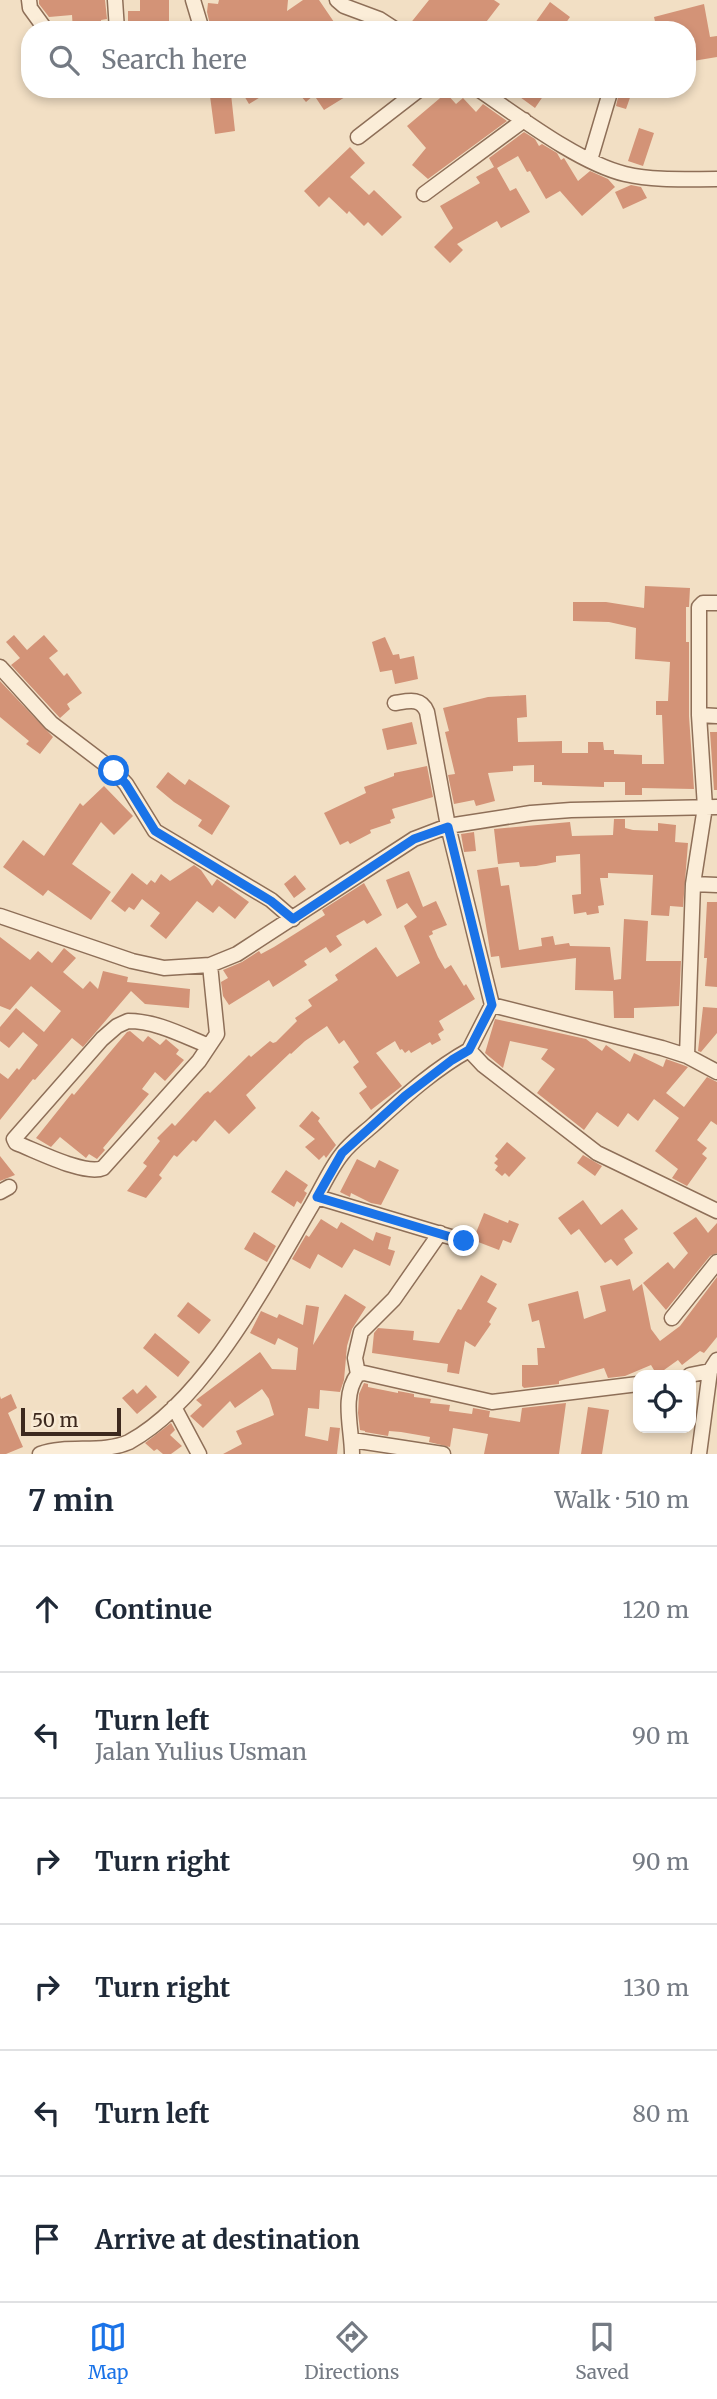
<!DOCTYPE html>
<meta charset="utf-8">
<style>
body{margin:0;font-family:Merriweather,serif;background:#f6f6f7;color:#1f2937}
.controls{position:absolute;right:21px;bottom:21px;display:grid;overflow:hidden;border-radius:14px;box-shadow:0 4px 10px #0003}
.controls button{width:63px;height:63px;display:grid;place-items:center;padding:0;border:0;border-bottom:2px solid #e0e1e3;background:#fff;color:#1f2937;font:35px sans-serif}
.scale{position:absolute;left:21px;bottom:18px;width:100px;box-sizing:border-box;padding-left:7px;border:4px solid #3d291e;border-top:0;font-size:19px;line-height:24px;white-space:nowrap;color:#3d291e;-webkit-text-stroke:5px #f8ead4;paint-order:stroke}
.stop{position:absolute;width:21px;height:21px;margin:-16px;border:5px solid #1a73e8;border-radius:50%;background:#fff}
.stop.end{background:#1a73e8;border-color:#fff;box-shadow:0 2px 7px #0008}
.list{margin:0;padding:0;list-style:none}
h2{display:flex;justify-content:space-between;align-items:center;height:91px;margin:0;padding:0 28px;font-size:30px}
h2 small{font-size:23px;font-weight:400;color:#747a83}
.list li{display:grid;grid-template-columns:46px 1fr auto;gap:21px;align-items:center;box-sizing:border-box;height:126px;padding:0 28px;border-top:2px solid #e0e1e3}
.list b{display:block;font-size:26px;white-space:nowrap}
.list p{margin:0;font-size:23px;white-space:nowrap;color:#747a83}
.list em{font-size:23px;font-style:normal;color:#747a83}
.icon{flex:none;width:38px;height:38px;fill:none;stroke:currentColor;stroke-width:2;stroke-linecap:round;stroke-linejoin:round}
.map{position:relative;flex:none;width:717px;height:1454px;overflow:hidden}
.search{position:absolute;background:#fff;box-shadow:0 4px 10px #0003;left:21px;right:21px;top:21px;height:77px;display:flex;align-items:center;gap:18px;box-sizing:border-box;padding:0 24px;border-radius:28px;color:#747a83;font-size:26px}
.sheet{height:847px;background:#fff}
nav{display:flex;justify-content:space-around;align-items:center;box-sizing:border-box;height:98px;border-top:2px solid #e0e1e3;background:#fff;font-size:19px;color:#747a83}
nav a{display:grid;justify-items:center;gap:4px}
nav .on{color:#1a73e8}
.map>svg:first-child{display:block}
.building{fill:#d39377}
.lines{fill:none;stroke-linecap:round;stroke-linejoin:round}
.minor-casing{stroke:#8e6f58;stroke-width:17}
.minor{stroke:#fbedd8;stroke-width:14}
.route{stroke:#1a73e8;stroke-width:9}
</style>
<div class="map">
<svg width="717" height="1454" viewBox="0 0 717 1454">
<rect width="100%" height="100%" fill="#f2dfc4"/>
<path class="building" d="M39 0H105L107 19 101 20 102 30H73L72 15 49 17 39 4Z
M140 0H169V30H128V11H140Z
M219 0H288L287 11 303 0H319L334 22 323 30 211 29 207 12 208 3 218 4Z
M429 0H494L500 4 480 30H415L409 25Z
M550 2 570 17 561 30H530Z
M704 4 710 37 717 36V57L687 62V30H657L654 17Z
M240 89H273L249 104Z
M295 89H358L324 110 314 95 306 102Z
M509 89H548L535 108Z
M620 89H633L626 109 616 106Z
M446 93 456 104 463 98 476 112 483 104 507 121 428 179 412 165 426 148 407 126Z
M231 94 235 131 215 134 210 96Z
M639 128 654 133 643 166 628 161Z
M524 132 535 139 539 146 542 144 557 153 561 160 564 158 578 181 590 171 608 179 615 187 582 216 560 191 546 199 530 171 527 172 518 156 497 168 510 191 516 188 530 212 501 228 497 221 457 244 463 250 450 263 434 247 453 228 440 206 480 183 476 177 494 167 489 158Z
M350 147 365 163 350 177 369 195 374 190 402 217 382 236 368 222 364 226 349 211 347 214 329 197 319 207 304 191Z
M631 185 641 187 647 198 623 209 615 192Z
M645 586 690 588 689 607H686V642H689V716L694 789 642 788V795H625V782H604V787L542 785V782H534V765L513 766V771L488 773 495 801 476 806 474 800 454 804 448 775 455 774 445 732 449 731 443 708 488 697 526 695 527 717 517 718 518 742 562 741V753H588V742H603L604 750H614V754L642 755V764H664L662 715H656V701H668L670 662 635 659 636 628 609 622 573 621V602H606L644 608Z
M14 635 27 650 44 635 58 651 49 658 64 676 67 673 82 693 67 704 70 709 60 718 11 665 20 658 6 642Z
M385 637 393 655 399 654 400 659 414 656 418 679 395 684 392 670 380 672 372 642Z
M0 681 53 737 40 754 26 744 29 741 0 717Z
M412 722 417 744 387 750 382 729Z
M710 732H717V790H714Z
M427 766 433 797 392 809 395 818 390 820 391 823 370 830 371 833 350 844 348 841 340 845 324 813 366 793 364 787 394 776V773Z
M168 772 185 785 189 779 230 806 212 835 198 826 202 820 174 802 156 787Z
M104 786 133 816 114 835 101 822 72 864 111 892 91 920 48 890 43 896 3 867 23 840 44 856 80 803 83 806Z
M614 819H625V828L633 830 658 831V823L676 825 675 842 688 843 683 907 670 906 669 916 651 915 653 875 608 873V878H600L604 905 598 906 599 913 587 915 586 912 574 914 572 895 581 894 580 854 556 856V862L536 866 520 867 519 862 498 864 494 829 570 822 572 836 613 835Z
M474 832 476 851 464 852 461 834Z
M194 865 201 870 212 886 217 879 249 902 235 919 219 906 213 913 197 901 166 939 150 926 160 913 142 899 134 910 129 907 125 912 111 901 132 873 147 885 151 880 155 883 161 874 170 881Z
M498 867 501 886 509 885 519 950 542 946 541 938 553 936 555 945 569 943 570 946 610 947 614 980 621 979 624 919 648 921 646 961H681L679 1006 634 1008V1018H614L613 991 575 990 576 958 501 968 499 956 491 957 477 870Z
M409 871 423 907 436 901 447 925 432 931 433 934 429 936 428 934 438 957 445 969 451 965 464 986 466 984 475 999 439 1021 444 1030 438 1034 441 1040 432 1045 430 1042 411 1053 409 1050 405 1053 402 1049 400 1050 395 1041 376 1053 402 1086 371 1110 359 1093 367 1087 353 1067 359 1062 344 1040 339 1044 327 1026 305 1041 291 1054 290 1053 246 1095 256 1108 229 1134 215 1120 196 1142 193 1140 177 1157 174 1155 159 1175 162 1178 146 1198 127 1191 147 1166 143 1163 160 1141 157 1138 172 1123 175 1126 204 1094 208 1091 210 1093 249 1055 251 1057 270 1041 273 1043 276 1042 297 1021 295 1018 312 1006 308 1000 338 980 335 975 376 947 397 977 420 963 404 926 417 917 407 903 397 909 386 880Z
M295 875 306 889 294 898 284 884Z
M364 883 382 915 367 924 364 920 336 936 342 945 330 953 326 947 304 961 307 965 273 987 269 980 229 1005 223 996 221 982 228 978 223 970 242 962 259 951 261 954 274 947 325 915 322 910Z
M707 902H717V987L705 986 707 958H704Z
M0 937 30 960 38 951 52 963 64 948 76 958 63 972 83 989 90 981 98 989 103 971 128 977 127 982 190 989 189 1008 145 1004 131 991 83 1047 72 1038 35 1080 33 1079 0 1120V1073L8 1079 17 1068 19 1070 38 1045 23 1032 9 1048 0 1041V1027L16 1008 44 1032 61 1011 31 986 10 1010 0 1006Z
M703 1007 717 1008V1033L701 1052 698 1051Z
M495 1019 586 1039 602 1051 606 1045 630 1062 634 1053 663 1067 666 1059 683 1065 688 1067 666 1093 684 1107 707 1077 717 1082V1125L711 1121 697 1140 707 1148 702 1154 707 1158 687 1186 672 1178 678 1169 655 1151 679 1118 654 1099 638 1121 628 1113 618 1127 597 1112 584 1130 537 1093 555 1069 541 1059 548 1049 510 1041 503 1068 485 1053Z
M130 1031 143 1042 148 1036 160 1045 166 1039 179 1050 176 1054 184 1060 165 1081 155 1072 142 1089 149 1094 103 1148 105 1150 97 1159 89 1154 86 1158 60 1137 51 1147 36 1138 72 1093 74 1095 127 1032Z
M312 1111 320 1118 318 1121 336 1145 326 1158 324 1155 319 1160 305 1147 315 1139 299 1126Z
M507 1142 526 1158 509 1177 505 1173 502 1176 495 1170 498 1166 494 1163 498 1159 495 1156Z
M583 1155 602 1166 595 1176 577 1163Z
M0 1156 15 1175 0 1181Z
M357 1159 375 1168 379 1160 399 1170 381 1205 371 1203 351 1193 350 1197 340 1192Z
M286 1170 308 1185 304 1191 307 1193 301 1204 297 1201 294 1207 271 1192Z
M583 1200 601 1225 622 1209 638 1229 624 1239 633 1253 617 1266 611 1259 605 1263 579 1229 571 1235 558 1218Z
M484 1213 508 1223 509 1220 519 1224 511 1243 503 1240 499 1250 473 1240Z
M696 1217 708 1233 717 1223V1253L710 1256 666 1310 643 1283 668 1262 674 1269 688 1253 673 1233Z
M321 1219 337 1229 341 1222 373 1241 376 1232 391 1237 388 1249 395 1251 390 1266 354 1249 342 1268 318 1254 310 1269 292 1259 306 1235 309 1237Z
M254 1232 276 1246 267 1262 244 1249Z
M481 1275 497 1284 487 1302 497 1308 489 1322 491 1324 475 1347 465 1341 459 1374 447 1372 448 1364 372 1353 374 1333 378 1328 414 1331 413 1340 439 1343 458 1309 461 1310Z
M717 1277V1337L704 1353 700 1351 682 1365 678 1360 657 1375 651 1365 625 1376 608 1378 604 1368 559 1381V1384L524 1388 522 1386V1365H538L537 1348H545L539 1320 532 1322 528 1304 578 1291 584 1319 606 1311 600 1286 630 1279 633 1291 642 1284 651 1329 660 1341 680 1326Z
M345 1294 366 1307 352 1329 347 1346 344 1380 340 1392 320 1390 319 1409 308 1408 305 1436 328 1441 330 1427 340 1428 337 1454H223L242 1444 236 1431 274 1415 269 1399 262 1389 235 1408 230 1401 203 1428 190 1416 202 1405 196 1400 260 1352 272 1369 296 1370 298 1348 278 1338 275 1345 250 1333 261 1311 277 1318 279 1314 303 1325 306 1305 319 1307 313 1345Z
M188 1302 211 1320 199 1334 177 1316Z
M155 1333 190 1362 178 1377 143 1348Z
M364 1383 368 1384V1387L398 1393V1391L414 1394V1397L431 1399 430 1403 450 1405 449 1411 472 1414 473 1408 490 1411 489 1417 520 1422 522 1408 566 1403 559 1454H484L488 1434 453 1428 450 1447 429 1442 430 1437 401 1432 389 1431 388 1436 365 1432V1431L360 1430 358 1413 359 1394Z
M146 1385 157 1397 137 1414 122 1398 133 1389 137 1394Z
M11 1394 17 1408 8 1413 23 1447 6 1454H0V1396L1 1399Z
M588 1407 609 1410 602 1454H581Z
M171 1423 175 1430 170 1435 182 1446 171 1454H163L157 1449 154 1451 145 1443Z"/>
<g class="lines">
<g class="minor-casing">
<path id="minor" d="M29 0 30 8 46 30
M115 0 117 30
M193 0 202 30
M337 0 344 6 379 19 396 30
M478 89C518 116 579 163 625 174 655 181 686 179 717 179
M358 137 420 89
M590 160 611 89
M424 194 524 120
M0 667 51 723 114 771 126 784 155 831 271 900 293 919
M395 703C408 701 421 697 427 712L448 826 492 1005 469 1050 483 1065 597 1153 717 1211
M699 715 717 716
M693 884 717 885
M0 916 132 961 164 968 210 965 237 954 414 839 448 826 531 813 571 810 717 807
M492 1005 662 1048 687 1056 717 1072
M128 1021C156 1021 182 1035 209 1046L199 1061 103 1168C85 1176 35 1150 16 1143L14 1139 102 1039 117 1026Z
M209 1046 217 1034 210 965
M687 1056 693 884 705 807 699 715V607L703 603H717
M0 1192 9 1187
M317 1197 464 1241
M672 1318 717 1262
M358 1374 364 1373 492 1402 638 1384
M690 1375 710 1371
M174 1407 199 1454
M352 1440 443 1454
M40 1454C68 1444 102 1454 129 1442 207 1399 267 1281 312 1205 322 1188 330 1169 342 1154 350 1143 363 1134 373 1125 403 1098 433 1070 469 1050
M352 1454C352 1429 341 1396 358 1374L355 1358 361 1332 394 1299 440 1233
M699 1454 710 1371 717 1360"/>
</g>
<use href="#minor" class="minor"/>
</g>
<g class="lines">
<path class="route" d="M114 771 126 784 155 831 271 901 293 919 414 839 448 827 492 1005 469 1050 452 1060 405 1096 342 1153 317 1197 464 1241"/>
</g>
</svg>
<div class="controls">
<button><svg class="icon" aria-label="locate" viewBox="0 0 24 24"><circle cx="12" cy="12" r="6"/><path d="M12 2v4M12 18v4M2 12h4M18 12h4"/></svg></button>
</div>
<div class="scale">50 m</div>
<div class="stop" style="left:114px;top:771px"></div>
<div class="stop end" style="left:464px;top:1241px"></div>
<div class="search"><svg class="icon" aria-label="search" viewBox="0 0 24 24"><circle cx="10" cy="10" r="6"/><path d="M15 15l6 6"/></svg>Search here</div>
</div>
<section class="sheet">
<h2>7 min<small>Walk · 510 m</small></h2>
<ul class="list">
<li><svg class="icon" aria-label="ahead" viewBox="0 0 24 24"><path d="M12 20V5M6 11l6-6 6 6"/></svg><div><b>Continue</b></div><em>120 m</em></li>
<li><svg class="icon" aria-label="left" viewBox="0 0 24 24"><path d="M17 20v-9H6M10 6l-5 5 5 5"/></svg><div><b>Turn left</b><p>Jalan Yulius Usman</p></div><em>90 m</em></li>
<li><svg class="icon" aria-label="right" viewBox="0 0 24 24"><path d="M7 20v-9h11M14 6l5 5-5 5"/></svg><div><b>Turn right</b></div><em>90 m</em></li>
<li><svg class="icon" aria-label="right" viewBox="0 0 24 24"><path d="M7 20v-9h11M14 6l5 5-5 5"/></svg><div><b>Turn right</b></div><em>130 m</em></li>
<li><svg class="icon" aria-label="left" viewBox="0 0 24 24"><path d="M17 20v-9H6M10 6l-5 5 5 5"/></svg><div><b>Turn left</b></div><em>80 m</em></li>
<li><svg class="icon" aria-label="arrive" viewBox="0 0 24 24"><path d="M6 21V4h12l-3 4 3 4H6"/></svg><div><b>Arrive at destination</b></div></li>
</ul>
</section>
<nav>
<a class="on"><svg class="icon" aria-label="map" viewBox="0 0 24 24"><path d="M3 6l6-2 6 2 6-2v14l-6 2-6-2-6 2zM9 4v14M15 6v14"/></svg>Map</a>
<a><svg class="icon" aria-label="directions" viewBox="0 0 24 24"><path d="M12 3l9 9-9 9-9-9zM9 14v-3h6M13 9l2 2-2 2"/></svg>Directions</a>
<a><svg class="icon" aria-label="saved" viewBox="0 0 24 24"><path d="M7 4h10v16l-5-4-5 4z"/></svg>Saved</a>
</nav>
